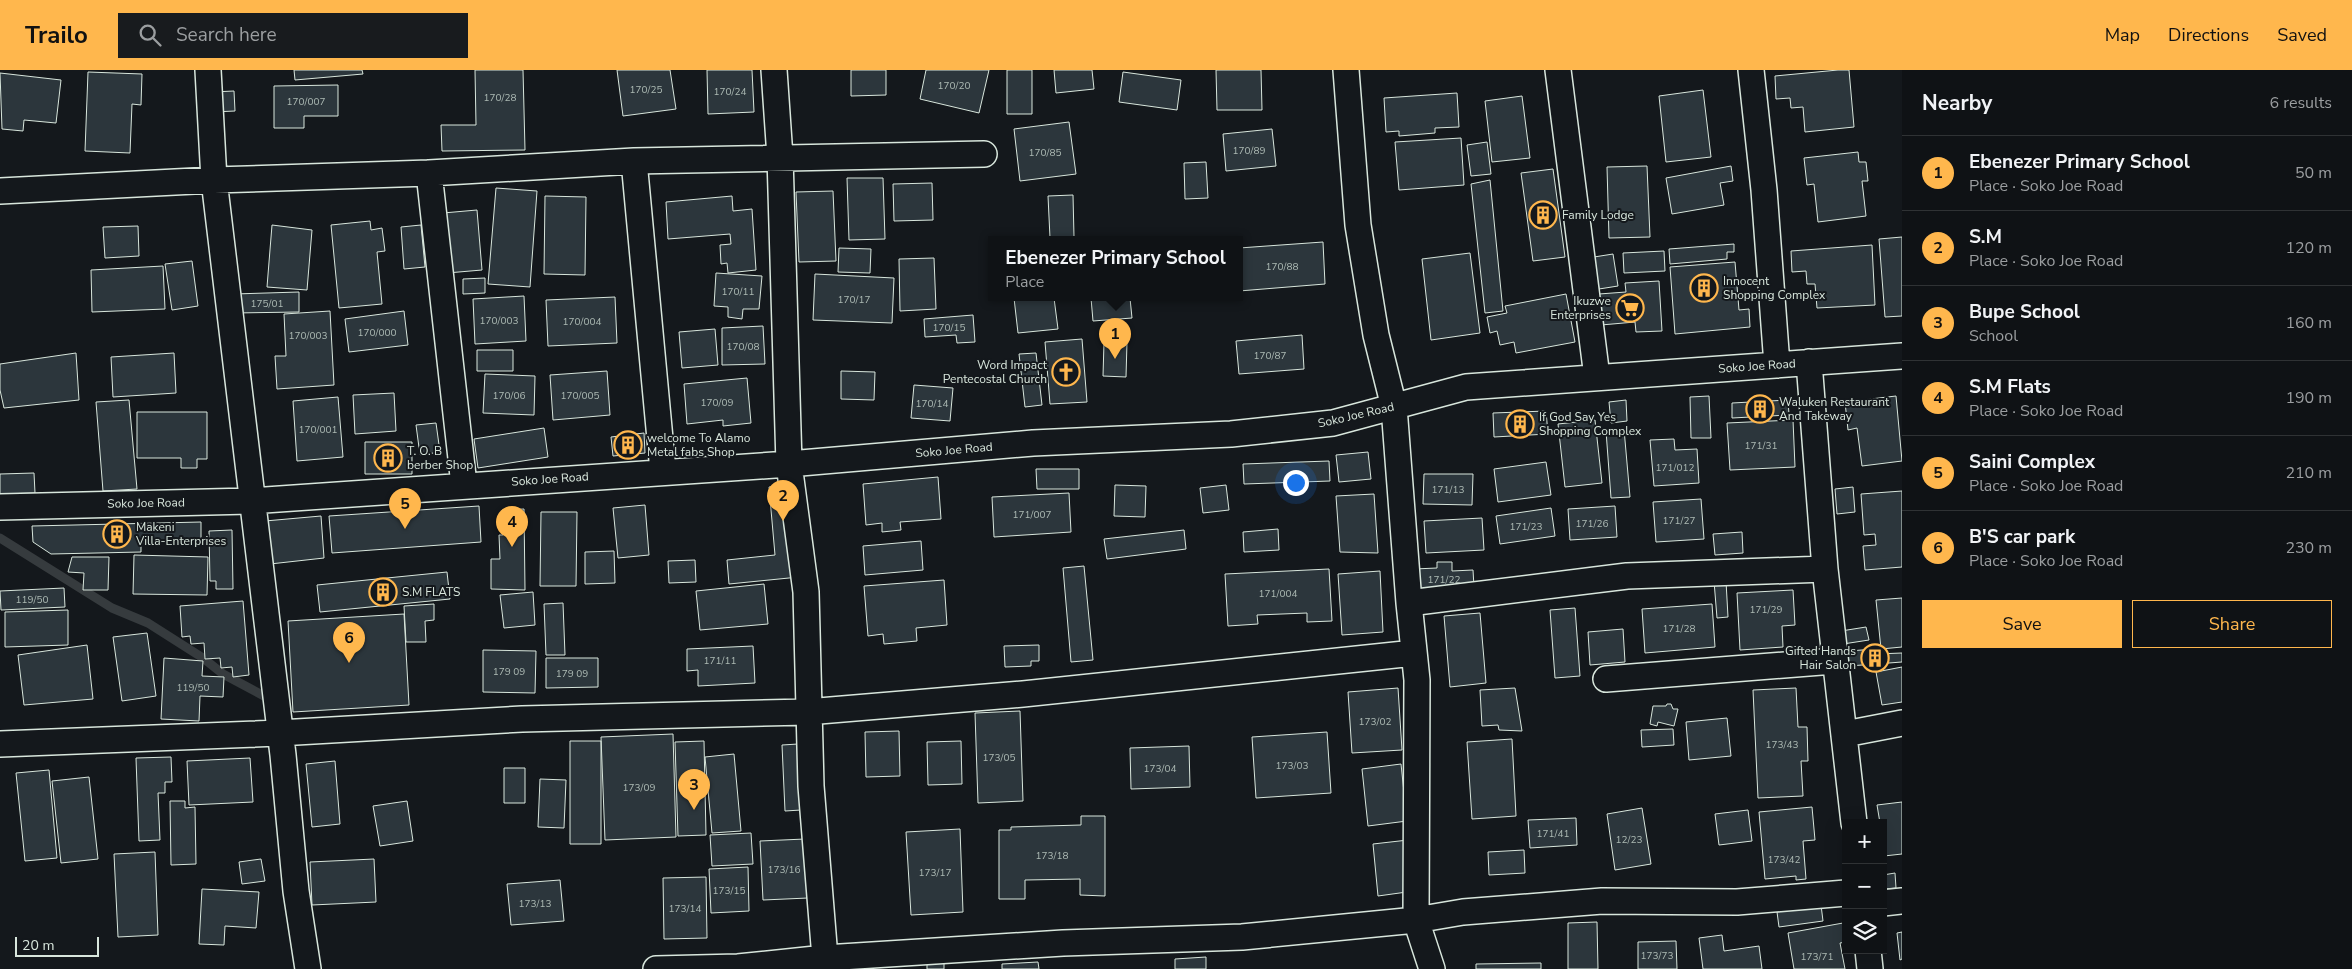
<!DOCTYPE html>
<meta charset="utf-8">
<style>
body{margin:0;font-family:"Nunito Sans",sans-serif;background:#181b1e;color:#f1f3f6}
.controls{position:absolute;right:15px;bottom:15px;display:grid;overflow:hidden;border-radius:0px;box-shadow:0 5px 20px #0002}
.controls button{width:45px;height:45px;display:grid;place-items:center;padding:0;border:0;border-bottom:1px solid #2f3234;background:#0f1215;color:#f1f3f6;font:25px sans-serif}
.scale{position:absolute;left:15px;bottom:12px;width:84px;box-sizing:border-box;padding-left:5px;border:2px solid #d8e6dc;border-top:0;font-size:14px;line-height:18px;white-space:nowrap;color:#d8e6dc;-webkit-text-stroke:4px #14181c;paint-order:stroke}
.you{position:absolute;left:1295px;top:412px;width:18px;height:18px;margin:-12px;border:4px solid #fff;border-radius:50%;background:#1a73e8;box-shadow:0 0 0 8px #1a73e833}
.badge{display:grid;place-items:center;width:32px;height:32px;border-radius:50%;background:#ffb74d;color:#111;font-size:16px;font-weight:700}
.pin{position:absolute;translate:-50% -41px;filter:drop-shadow(0 1px 2px #0008)}
.pin::after{content:'';position:absolute;top:26px;width:18px;height:15px;background:inherit;clip-path:polygon(0 0,100% 0,50% 100%)}
.popup{position:absolute;left:988px;top:166px;width:255px;height:65px;box-sizing:border-box;display:grid;place-content:center;border-radius:0px;background:#0f1215;filter:drop-shadow(0 1px 4px #0005);font-size:16px;white-space:nowrap;color:#9b9ea0}
.popup b{font-size:19px;color:#f1f3f6}
.popup::after{content:'';position:absolute;left:50%;top:100%;margin-left:-10px;border:10px solid transparent;border-top-color:#0f1215}
.list{margin:0;padding:0;list-style:none}
h2{display:flex;justify-content:space-between;align-items:center;height:65px;margin:0;padding:0 20px;font-size:21px}
h2 small{font-size:16px;font-weight:400;color:#9b9ea0}
.list li{display:grid;grid-template-columns:32px 1fr auto;gap:15px;align-items:center;box-sizing:border-box;height:75px;padding:0 20px;border-top:1px solid #2f3234}
.list b{display:block;font-size:19px;white-space:nowrap}
.list p{margin:0;font-size:16px;white-space:nowrap;color:#9b9ea0}
.list em{font-size:16px;font-style:normal;color:#9b9ea0}
.actions{display:flex;gap:10px;padding:15px 20px}
.actions a{flex:1;padding:11px 0;border:1px solid #ffb74d;border-radius:0px;text-align:center;font-size:18px;color:#ffb74d}
.actions .main{background:#ffb74d;color:#111}
.icon{flex:none;width:28px;height:28px;fill:none;stroke:currentColor;stroke-width:2;stroke-linecap:round;stroke-linejoin:round}
.map{position:relative;flex:none;width:1902px;height:899px;overflow:hidden}
header{display:flex;align-items:center;gap:30px;box-sizing:border-box;height:70px;padding:0 25px;background:#ffb74d;color:#111}
header strong{font-size:24px}
nav{display:flex;gap:28px;margin-inline-start:auto;font-size:18px}
.search{width:350px;height:45px;background:#181b1e;display:flex;align-items:center;gap:12px;box-sizing:border-box;padding:0 18px;border-radius:0px;color:#9b9ea0;font-size:19px}
main{display:flex}
aside{flex:1;background:#0f1215}
.map>svg:first-child{display:block}
.lines{fill:none;stroke-linecap:round;stroke-linejoin:round}
.stream{stroke:#363b3e;stroke-width:9}
.building{fill:#2c363c;stroke:#d8e6dc}
.street-casing{stroke:#d8e6dc;stroke-width:28}
.street{stroke:#14181c;stroke-width:25}
.labels{text-anchor:middle;stroke-width:4;stroke-linejoin:round;paint-order:stroke}
.number-label{font-size:10px;fill:#adbab4}
.poi-label{font-size:12px;fill:#d8e6dc;stroke:#14181c;text-anchor:start}
.street-label{font-size:12px;fill:#d8e6dc;stroke:#14181c}
</style>
<header>
<strong>Trailo</strong>
<div class="search"><svg class="icon" aria-label="search" viewBox="0 0 24 24"><circle cx="10" cy="10" r="6"/><path d="M15 15l6 6"/></svg>Search here</div>
<nav><a>Map</a><a>Directions</a><a>Saved</a></nav>
</header>
<main>
<div class="map">
<svg width="1902" height="899" viewBox="0 0 1902 899">
<rect width="100%" height="100%" fill="#14181c"/>
<g class="lines">
<path class="stream" d="M0 468 112 538 148 553 203 588 223 604 264 626"/>
</g>
<path class="building" d="M294 0H362L363 4 295 10Z
M475 0H523L525 80 442 81 441 55H476Z
M617 0H670L676 39 623 46Z
M707 0H752L754 42 708 44Z
M851 0H886V25L851 26Z
M926 0H989L979 43 920 29Z
M1007 0H1032V44H1007Z
M1054 0H1092L1094 19 1056 23Z
M1216 0H1261L1262 40H1217Z
M1838 0H1849L1854 57 1805 62 1803 37 1791 38 1790 28 1776 29 1775 6Z
M88 2 142 4 141 35 132 34 130 83 85 81Z
M1123 2 1181 10 1177 40 1119 32Z
M0 3 61 10 56 53 24 50 23 61 2 59Z
M338 15V46H304V58H274V16Z
M1703 20 1711 87 1666 92 1659 26Z
M234 21 235 41 213 42 212 22Z
M1457 23 1459 57 1435 58V63L1399 66V61L1386 62 1384 28Z
M1522 26 1530 88 1492 92 1485 31Z
M1069 52 1076 104 1020 111 1014 59Z
M1272 59 1276 96 1226 101 1223 64Z
M1461 68 1464 115 1399 120 1395 72Z
M1487 72 1491 104 1471 106 1467 75Z
M1858 82 1859 92H1866L1868 111H1862L1866 146 1818 152 1814 114 1807 115 1804 88Z
M1206 92 1208 128 1185 129 1184 93Z
M1647 96 1650 167 1609 168 1607 97Z
M1731 96 1733 111 1720 113 1724 135 1672 144 1666 108Z
M1553 99 1565 187 1533 191 1521 103Z
M847 108H883L885 169 849 170Z
M1490 110 1503 241 1485 243 1471 114Z
M932 113 933 150 894 151 893 114Z
M496 118 537 121 530 217 488 214Z
M833 121 836 191 799 192 796 122Z
M1073 125 1074 167 1050 168 1048 126Z
M545 126 586 127 585 205 544 204Z
M732 126 733 141 752 139 756 200 728 203 727 193 721 194 720 175 731 174 730 164 668 169 666 132Z
M477 140 482 200 447 203 443 143Z
M370 151 371 160 382 158 385 181 377 182 382 234 339 238 331 155Z
M272 155 312 160 307 220 267 217Z
M421 155 425 197 404 199 401 157Z
M138 156 139 186 105 188 103 157Z
M1902 167V246L1885 247 1879 169Z
M1323 172 1325 214 1239 221V178Z
M1734 174V182H1727V189L1670 194 1669 179Z
M1872 175 1875 235 1817 238 1815 214H1807L1806 201 1792 202 1791 181Z
M839 178 871 179 870 203 838 202Z
M1664 181 1665 201 1624 203 1623 183Z
M1470 183 1480 263 1431 270 1422 189Z
M1613 184 1618 216 1599 219 1594 187Z
M934 188 936 239 900 241 899 189Z
M192 191 198 236 172 240 165 194Z
M1735 192 1739 240 1749 239 1750 257 1675 264 1670 197Z
M163 196 165 239 92 242 91 200Z
M716 203 762 206 759 239H743L742 249 728 247V237L714 236Z
M815 204 894 208 892 253 813 250Z
M485 208V223L463 224V209Z
M1659 211 1662 261 1636 262 1635 252 1601 255 1599 224 1626 222 1625 213Z
M299 222V242L234 243V224Z
M1566 224 1575 272 1516 283 1514 272 1500 275 1497 261 1490 263 1487 247 1507 243 1505 236Z
M524 226 526 271 475 274 473 229Z
M615 227 617 273 548 276 546 230Z
M1014 228H1054L1058 259 1018 263Z
M1091 228H1130L1132 248 1093 251Z
M330 241 334 315 277 319 275 286H286L284 244Z
M404 241 408 275 349 282 345 249Z
M973 245 975 272 957 273 956 265 925 267 924 249Z
M763 256 765 294 722 295V258Z
M715 259 718 295 682 298 679 262Z
M1302 265 1304 299 1239 304 1236 271Z
M1082 269 1087 332 1050 334 1045 272Z
M1104 272H1127L1126 307 1103 306Z
M477 280H513V301H477Z
M76 283 79 330 4 338 0 320V294Z
M174 283 176 323 113 327 111 287Z
M1036 283 1042 335 1025 337 1019 284Z
M607 301 610 345 553 350 550 305Z
M841 301 875 302 874 330 841 329Z
M485 304 535 306 534 345 483 343Z
M747 308 751 353 723 356V350L687 354 684 314Z
M914 315 953 318 950 351 911 348Z
M394 323 396 361 355 364 353 325Z
M1709 326 1711 368H1691L1690 327Z
M1896 326 1902 391 1862 396 1857 358 1848 360 1845 332Z
M338 327 343 387 297 391 293 331Z
M129 330 137 419 103 421 96 332Z
M1626 330 1627 351 1611 353 1609 332Z
M1788 330 1789 345 1732 348V333Z
M1546 341 1548 364 1494 367 1493 343Z
M137 342H207V389H197V398H181V388H137Z
M1595 350 1602 413 1565 417 1558 354Z
M1793 350 1795 397 1730 400 1727 353Z
M436 353 440 382 420 385 416 355Z
M544 358 548 387 478 398 474 369Z
M1624 359 1630 427 1611 428 1606 361Z
M644 363 645 383 613 386 611 367Z
M1674 369 1675 380 1697 379 1699 413 1654 416 1650 370Z
M365 372H412V404H365Z
M1368 382 1371 409 1339 412 1336 385Z
M1329 391 1330 411 1244 414 1243 394Z
M1546 392 1551 425 1498 432 1494 399Z
M1036 399H1079V419H1037Z
M34 403 35 423 0 424V404Z
M1424 404H1473L1472 435 1423 434Z
M938 407 941 449 900 452 901 460 882 462V453L866 455 863 414Z
M790 414 799 507 729 514 727 490 775 485 769 417Z
M1115 415 1146 416 1145 447 1114 446Z
M1226 415 1229 440 1203 443 1200 418Z
M1853 417 1855 442 1837 444 1835 419Z
M1902 421V497L1865 500 1863 476 1876 475 1875 464 1864 465 1861 424Z
M1069 423 1071 462 994 467 992 427Z
M1374 424 1378 483 1340 482 1336 426Z
M1701 429 1704 469 1656 472 1653 432Z
M645 435 649 485 618 488 613 438Z
M479 436 481 472 332 483 329 446Z
M1615 436 1617 467 1570 470 1568 439Z
M1551 438 1555 466 1500 474 1496 446Z
M524 439 525 520 491 519V489H500L499 465H503L502 440Z
M541 442H577L576 516H540Z
M321 446 324 488 270 494 265 451Z
M1482 448 1484 480 1426 483 1424 451Z
M201 452V472L141 473V482L51 484 33 472 32 456Z
M1278 459 1279 480 1244 482 1243 462Z
M232 460 233 519H216V511H210L209 461Z
M1184 460 1186 479 1107 489 1104 469Z
M1742 462 1743 483 1715 485 1713 464Z
M921 471 923 500 865 505 863 476Z
M614 481 615 513 585 514V482Z
M134 485 208 487 207 525 133 524Z
M72 487H109L108 520H83L84 503 68 502Z
M695 490 696 512 669 513 668 491Z
M1437 492H1452V501L1473 500 1474 517 1415 519 1414 499 1437 498Z
M1084 496 1093 590 1071 592 1063 498Z
M1329 499 1332 551 1307 552V543L1257 545 1258 554 1228 556 1225 504Z
M1380 501 1383 562 1342 565 1338 504Z
M447 502 450 529 320 542 317 515Z
M944 510 947 555 916 558 917 571 884 574 883 564 868 566 864 516Z
M1714 511H1726L1728 547 1717 548Z
M764 514 768 554 700 560 696 521Z
M64 518 65 537 1 540 0 521Z
M1793 520 1795 555 1782 556 1783 577 1740 580 1737 523Z
M533 522 535 555 504 558 500 525Z
M1902 528V577L1881 579 1876 530Z
M243 531 249 605 233 607 232 597 221 598 220 588 205 589 204 573 191 574 190 566 182 567 180 536Z
M563 533 565 585H546L544 534Z
M434 534V550L425 551 426 572H406L404 536Z
M1712 534 1715 577 1645 583 1642 539Z
M1575 538 1580 606 1555 608 1550 540Z
M68 540V575L5 577V542Z
M1480 543 1486 613 1450 617 1444 546Z
M404 544 409 635 293 642 288 551Z
M1866 557 1869 570 1843 574 1841 561Z
M1623 559 1625 592 1590 595 1588 562Z
M147 563 156 626 122 631 113 567Z
M87 575 93 629 24 635 18 585Z
M1039 575V591H1031V596L1005 597 1004 576Z
M753 576 755 613 698 616V600L687 601V579Z
M1876 579V584L1902 583V592L1849 596 1848 581Z
M483 580 536 581 535 623 483 622Z
M164 588 203 591 202 606 224 607 223 627 200 626 199 651 161 649Z
M546 588H598V617L546 618Z
M1902 597V632L1882 635 1876 602Z
M1398 618 1402 680 1352 683 1348 622Z
M1515 618 1522 661 1499 660 1498 655 1482 656 1480 620Z
M1796 618 1798 657H1807L1808 691H1801L1803 726 1758 728 1753 620Z
M1667 634H1671L1673 639H1678L1674 656 1658 652 1657 656 1650 654 1653 636H1666Z
M1020 641 1023 731 978 733 975 643Z
M1727 648 1731 686 1689 690 1686 652Z
M1673 659 1674 675 1642 677 1641 660Z
M899 661 900 706 866 707 865 662Z
M1327 662 1331 723 1256 728 1252 667Z
M673 664 676 767 605 770 601 667Z
M1512 669 1516 746 1472 749 1467 672Z
M570 671H601V774H570Z
M704 671 706 765 678 766 675 672Z
M961 671 962 714 928 715 927 672Z
M814 673 817 739 785 741 782 675Z
M1189 676 1190 717 1131 719 1130 678Z
M734 684 741 761 712 763 705 687Z
M171 687 172 712H165V723H158L160 770 139 771 136 688Z
M250 688 253 732 189 735 187 691Z
M335 691 340 754 312 757 306 694Z
M1401 694 1407 751 1368 756 1362 699Z
M504 698H525V733H504Z
M49 700 57 788 25 791 16 703Z
M89 707 98 789 61 793 52 711Z
M540 709 566 710 564 758 538 757Z
M170 731H185V738L195 737 196 794 171 795Z
M407 731 413 771 380 776 373 736Z
M1902 732V784L1884 786 1883 753H1880L1877 735Z
M1812 737 1815 770 1803 771 1806 809 1796 810V806L1765 809 1759 742Z
M1642 738 1651 794 1615 800 1607 744Z
M1748 740 1752 771 1719 775 1715 744Z
M1081 746H1105V826L1080 825V809L1025 810V829H999V760H1011V757L1081 755Z
M1576 748 1577 775 1530 778 1528 750Z
M960 759 963 842 911 845 906 762Z
M751 763 753 794 712 796 710 765Z
M805 769 808 828 763 830 760 771Z
M1408 770 1414 821 1378 826 1373 774Z
M1524 780 1525 803 1489 805 1488 782Z
M155 782 158 865 118 867 114 784Z
M261 789 265 811 242 814 239 792Z
M374 789 376 832 312 835 310 792Z
M748 797 749 841 711 843 709 799Z
M1895 803 1896 818 1883 819V805Z
M706 807 707 868 664 869 663 808Z
M560 810 564 851 511 855 507 814Z
M202 819 259 822 256 858 225 856 224 875 199 874Z
M1821 835 1823 851 1779 857 1777 842Z
M1597 852 1598 899H1568V853Z
M1843 853 1846 872 1840 873 1845 899H1794L1788 863Z
M1902 862V889L1900 890 1897 863Z
M1722 865 1724 881 1759 876 1762 899H1703L1699 868Z
M1676 871 1677 899H1638V872Z
M1206 887V899H1175V889Z
M1038 892 1039 899H1002V894Z
M944 893V899H927V894Z
M1541 893V899H1476V894Z"/>
<g class="lines">
<g class="street-casing">
<path id="street" d="M208 0 214 110 283 685 296 821 308 899
M774 0 780 87 789 394 806 522 811 716 825 888 1063 873 1242 867 1416 850 1463 842 1602 831 1737 832 1846 823
M1346 0 1358 155 1376 265 1394 337 1409 533 1417 610 1416 850 1432 899
M1558 0 1597 307
M1751 0 1764 120 1777 295
M634 91 984 84
M429 103 464 415
M0 121 214 110 429 103 634 91 663 401
M1809 292 1825 499 1854 753
M0 437 250 431 789 394 1033 373 1231 364 1333 353 1466 317 1902 286
M1409 533 1627 506 1825 499
M1606 609 1834 591
M1845 664 1902 653
M0 674 279 663 522 649 807 642 1023 624 1414 583
M1883 833 1902 831
M1868 880 1870 899
M656 899 738 897 825 888"/>
</g>
<use href="#street" class="street"/>
</g>
<defs>
<g id="building-ring" transform="scale(1.4375)"><circle r="9.5" fill="#14181c" stroke="#ffb74d" stroke-width="1.5"/><path d="M-4-6H4V6H1V3H-1V6H-4ZM-2.5-4.3h1.7v1.8h-1.7ZM.8-4.3h1.7v1.8H.8ZM-2.5-1h1.7V.8h-1.7ZM.8-1h1.7V.8H.8Z" fill="#ffb74d"/></g>
<g id="supermarket-ring" transform="scale(1.4375)"><circle r="9.5" fill="#14181c" stroke="#ffb74d" stroke-width="1.5"/><path d="M-6-5.5h2.5l.6 2H6L4.5 2H-2.5L-4.4-4H-6ZM-1.5 3.2a1.3 1.3 0 1 0 .1 0ZM3 3.2a1.3 1.3 0 1 0 .1 0Z" fill="#ffb74d"/></g>
<g id="church-ring" transform="scale(1.4375)"><circle r="9.5" fill="#14181c" stroke="#ffb74d" stroke-width="1.5"/><path d="M-1.2-6h2.4v3.5h3.3v2.4h-3.3V6h-2.4V-.1h-3.3v-2.4h3.3Z" fill="#ffb74d"/></g>
</defs>
<g fill-rule="evenodd">
<use href="#building-ring" x="1543" y="145"/>
<use href="#building-ring" x="1704" y="218"/>
<use href="#supermarket-ring" x="1630" y="238"/>
<use href="#church-ring" x="1066" y="302"/>
<use href="#building-ring" x="1760" y="339"/>
<use href="#building-ring" x="1520" y="354"/>
<use href="#building-ring" x="628" y="375"/>
<use href="#building-ring" x="388" y="388"/>
<use href="#building-ring" x="117" y="464"/>
<use href="#building-ring" x="383" y="522"/>
<use href="#building-ring" x="1875" y="588"/>
</g>
<g class="labels">
<g class="number-label">
<text x="954" y="19">170/20</text>
<text x="646" y="23">170/25</text>
<text x="730" y="25">170/24</text>
<text x="500" y="31">170/28</text>
<text x="306" y="35">170/007</text>
<text x="1249" y="84">170/89</text>
<text x="1045" y="86">170/85</text>
<text x="1282" y="200">170/88</text>
<text x="738" y="225">170/11</text>
<text x="854" y="233">170/17</text>
<text x="267" y="237">175/01</text>
<text x="499" y="254">170/003</text>
<text x="582" y="255">170/004</text>
<text x="949" y="261">170/15</text>
<text x="377" y="266">170/000</text>
<text x="308" y="269">170/003</text>
<text x="743" y="280">170/08</text>
<text x="1270" y="289">170/87</text>
<text x="509" y="329">170/06</text>
<text x="580" y="329">170/005</text>
<text x="717" y="336">170/09</text>
<text x="932" y="337">170/14</text>
<text x="318" y="363">170/001</text>
<text x="1761" y="379">171/31</text>
<text x="1675" y="401">171/012</text>
<text x="1448" y="423">171/13</text>
<text x="1032" y="448">171/007</text>
<text x="1679" y="454">171/27</text>
<text x="1592" y="457">171/26</text>
<text x="1526" y="460">171/23</text>
<text x="1444" y="513">171/22</text>
<text x="1278" y="527">171/004</text>
<text x="32" y="533">119/50</text>
<text x="1766" y="543">171/29</text>
<text x="1679" y="562">171/28</text>
<text x="720" y="594">171/11</text>
<text x="509" y="605">179 09</text>
<text x="572" y="607">179 09</text>
<text x="193" y="621">119/50</text>
<text x="1375" y="655">173/02</text>
<text x="1782" y="678">173/43</text>
<text x="999" y="691">173/05</text>
<text x="1292" y="699">173/03</text>
<text x="1160" y="702">173/04</text>
<text x="639" y="721">173/09</text>
<text x="1553" y="767">171/41</text>
<text x="1629" y="773">12/23</text>
<text x="1052" y="789">173/18</text>
<text x="1784" y="793">173/42</text>
<text x="784" y="803">173/16</text>
<text x="935" y="806">173/17</text>
<text x="729" y="824">173/15</text>
<text x="535" y="837">173/13</text>
<text x="685" y="842">173/14</text>
<text x="1657" y="889">173/73</text>
<text x="1817" y="890">173/71</text>
</g>
<g class="poi-label">
<text x="1562" y="149">Family Lodge</text>
<text x="1723" y="215">Innocent<tspan x="1723" dy="14">Shopping Complex</tspan></text>
<text x="1611" y="235" text-anchor="end">Ikuzwe<tspan x="1611" dy="14">Enterprises</tspan></text>
<text x="1047" y="299" text-anchor="end">Word Impact<tspan x="1047" dy="14">Pentecostal Church</tspan></text>
<text x="1779" y="336">Waluken Restaurant<tspan x="1779" dy="14">And Takeway</tspan></text>
<text x="1539" y="351">If God Say Yes<tspan x="1539" dy="14">Shopping Complex</tspan></text>
<text x="647" y="372">welcome To Alamo<tspan x="647" dy="14">Metal fabs Shop</tspan></text>
<text x="407" y="385">T. O. B<tspan x="407" dy="14">berber Shop</tspan></text>
<text x="136" y="461">Makeni<tspan x="136" dy="14">Villa-Enterprises</tspan></text>
<text x="402" y="526">S.M FLATS</text>
<text x="1856" y="585" text-anchor="end">Gifted Hands<tspan x="1856" dy="14">Hair Salon</tspan></text>
</g>
<g class="street-label">
<text transform="translate(1757 296) rotate(-4)" y="4">Soko Joe Road</text>
<text transform="translate(1356 345) rotate(-13)" y="4">Soko Joe Road</text>
<text transform="translate(954 380) rotate(-5)" y="4">Soko Joe Road</text>
<text transform="translate(550 409) rotate(-4)" y="4">Soko Joe Road</text>
<text transform="translate(146 433) rotate(-1)" y="4">Soko Joe Road</text>
</g>
</g>
</svg>
<div class="controls">
<button>+</button>
<button>−</button>
<button><svg class="icon" aria-label="layers" viewBox="0 0 24 24"><path d="M12 4l9 5-9 5-9-5zM3 14l9 5 9-5"/></svg></button>
</div>
<div class="scale">20 m</div>
<div class="you"></div>
<div class="pin badge" style="left:1115px;top:289px">1</div>
<div class="popup"><b>Ebenezer Primary School</b>Place</div>
<div class="pin badge" style="left:783px;top:451px">2</div>
<div class="pin badge" style="left:694px;top:740px">3</div>
<div class="pin badge" style="left:512px;top:477px">4</div>
<div class="pin badge" style="left:405px;top:459px">5</div>
<div class="pin badge" style="left:349px;top:593px">6</div>
</div>
<aside>
<h2>Nearby<small>6 results</small></h2>
<ul class="list">
<li><span class="badge">1</span><div><b>Ebenezer Primary School</b><p>Place · Soko Joe Road</p></div><em>50 m</em></li>
<li><span class="badge">2</span><div><b>S.M</b><p>Place · Soko Joe Road</p></div><em>120 m</em></li>
<li><span class="badge">3</span><div><b>Bupe School</b><p>School</p></div><em>160 m</em></li>
<li><span class="badge">4</span><div><b>S.M Flats</b><p>Place · Soko Joe Road</p></div><em>190 m</em></li>
<li><span class="badge">5</span><div><b>Saini Complex</b><p>Place · Soko Joe Road</p></div><em>210 m</em></li>
<li><span class="badge">6</span><div><b>B'S car park</b><p>Place · Soko Joe Road</p></div><em>230 m</em></li>
</ul>
<div class="actions"><a class="main">Save</a><a>Share</a></div>
</aside>
</main>
